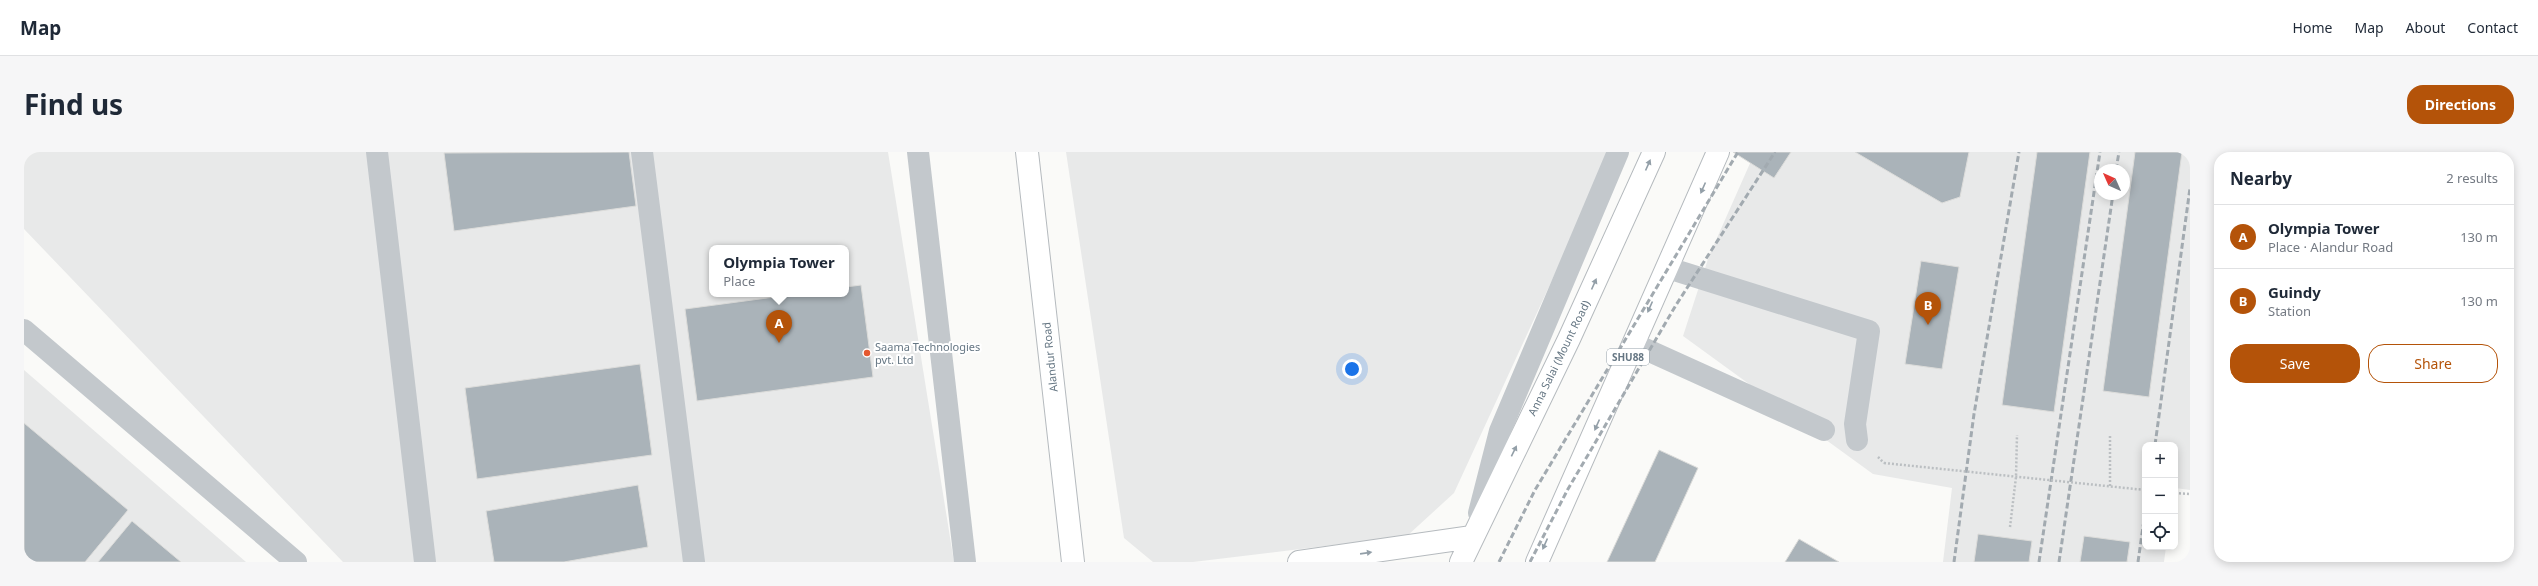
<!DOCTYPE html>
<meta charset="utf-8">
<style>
body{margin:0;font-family:"Noto Sans",sans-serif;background:#f6f6f7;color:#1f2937}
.controls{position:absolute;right:12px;bottom:12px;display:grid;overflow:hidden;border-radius:8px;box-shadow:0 2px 10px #0003}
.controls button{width:36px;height:36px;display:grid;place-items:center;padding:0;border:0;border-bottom:1px solid #e0e1e3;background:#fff;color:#1f2937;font:20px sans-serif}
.compass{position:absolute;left:2070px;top:12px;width:36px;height:36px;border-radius:50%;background:#fff;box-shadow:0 2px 10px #0003;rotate:315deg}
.you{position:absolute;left:1328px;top:217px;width:14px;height:14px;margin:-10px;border:3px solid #fff;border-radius:50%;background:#1a73e8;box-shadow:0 0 0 6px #1a73e833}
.badge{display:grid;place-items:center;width:26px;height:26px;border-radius:50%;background:#b45309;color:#fff;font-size:13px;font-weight:700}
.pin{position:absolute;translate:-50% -33px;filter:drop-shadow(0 1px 2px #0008)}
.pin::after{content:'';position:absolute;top:21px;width:14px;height:12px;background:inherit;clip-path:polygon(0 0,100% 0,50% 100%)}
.popup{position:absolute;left:685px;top:93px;width:140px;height:52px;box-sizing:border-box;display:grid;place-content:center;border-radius:8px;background:#fff;filter:drop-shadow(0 1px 3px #0005);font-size:13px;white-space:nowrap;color:#747a83}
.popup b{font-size:15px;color:#1f2937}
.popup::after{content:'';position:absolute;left:50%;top:100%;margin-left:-8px;border:8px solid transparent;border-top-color:#fff}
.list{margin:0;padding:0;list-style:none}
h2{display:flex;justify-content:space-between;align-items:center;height:52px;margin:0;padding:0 16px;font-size:17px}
h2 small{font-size:13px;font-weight:400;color:#747a83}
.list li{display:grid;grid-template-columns:26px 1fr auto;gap:12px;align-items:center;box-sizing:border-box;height:64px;padding:0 16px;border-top:1px solid #e0e1e3}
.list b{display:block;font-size:15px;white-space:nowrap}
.list p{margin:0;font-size:13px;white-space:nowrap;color:#747a83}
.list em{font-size:13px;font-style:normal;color:#747a83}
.actions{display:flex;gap:8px;padding:12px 16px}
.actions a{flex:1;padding:9px 0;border:1px solid #b45309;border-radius:16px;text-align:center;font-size:14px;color:#b45309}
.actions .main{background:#b45309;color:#fff}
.icon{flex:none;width:22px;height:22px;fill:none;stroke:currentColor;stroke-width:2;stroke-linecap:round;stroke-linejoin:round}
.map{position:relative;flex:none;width:2166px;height:410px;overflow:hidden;border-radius:16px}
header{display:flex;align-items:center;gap:24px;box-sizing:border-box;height:56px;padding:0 20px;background:#fff;border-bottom:1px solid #e0e1e3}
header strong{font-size:19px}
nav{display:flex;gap:22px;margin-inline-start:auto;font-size:14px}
.intro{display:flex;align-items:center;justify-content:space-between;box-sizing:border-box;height:96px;padding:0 24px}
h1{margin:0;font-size:28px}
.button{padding:10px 18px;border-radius:16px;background:#b45309;color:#fff;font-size:14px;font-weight:700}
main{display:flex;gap:24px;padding:0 24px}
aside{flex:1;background:#fff;border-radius:16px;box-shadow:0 2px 10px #0003}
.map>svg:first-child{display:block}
.built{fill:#e8e9e9;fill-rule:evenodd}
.building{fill:#aab3b9;stroke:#dcdcda}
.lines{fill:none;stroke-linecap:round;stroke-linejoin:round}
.major-casing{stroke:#b5babe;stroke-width:24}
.path{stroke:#bbbfc2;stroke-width:2.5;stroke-dasharray:2 2;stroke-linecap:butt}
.minor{stroke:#c3c8cc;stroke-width:22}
.major{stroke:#fff;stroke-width:22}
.rail{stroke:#a2aab0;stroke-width:3;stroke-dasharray:6 3;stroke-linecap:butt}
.path-bridge{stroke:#bbbfc2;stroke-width:2.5;stroke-dasharray:2 2;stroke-linecap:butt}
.oneway{fill:#939fa8}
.poi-dot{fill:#e4572e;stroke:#fff;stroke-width:1.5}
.labels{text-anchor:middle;stroke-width:4;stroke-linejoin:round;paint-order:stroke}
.shield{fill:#fff;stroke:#939fa8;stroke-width:1}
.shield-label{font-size:10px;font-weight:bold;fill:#657683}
.poi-label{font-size:11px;fill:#657683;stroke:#fff;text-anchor:start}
.street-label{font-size:11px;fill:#657683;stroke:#fff}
</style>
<header>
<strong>Map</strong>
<nav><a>Home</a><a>Map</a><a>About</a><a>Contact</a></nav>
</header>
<div class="intro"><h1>Find us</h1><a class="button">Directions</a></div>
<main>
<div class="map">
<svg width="2166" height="410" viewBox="0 0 2166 410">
<rect width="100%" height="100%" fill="#fafaf8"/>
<path class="built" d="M0 0H864L930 410H319L0 77ZM688 96H822V142H688Z
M1042 0H1587L1430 341 1383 384 1169 410H1129L1100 386Z
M1731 0H2166V338L2151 336V293H2121V395H2142L2140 410H1919L1928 336 1849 322 1659 184 1685 104ZM2076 18H2100V42H2076Z
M0 218 222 410H0Z"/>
<path class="building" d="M605 0 612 54 430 79 420 1Z
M1709 0H1767L1750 26Z
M1831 0H1945L1936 45 1918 51Z
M2013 0H2066L2030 260 1978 253Z
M2111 0H2158L2125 245 2079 239Z
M1897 109 1935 115 1918 217 1881 212Z
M837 133 849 225 673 249 661 157 773 142H822V135Z
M616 212 628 303 453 327 441 236Z
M0 271 104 358 61 410H0Z
M1635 298 1674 316 1631 410H1583Z
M614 333 624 395 540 410H470L462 359Z
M108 369 157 410H74Z
M1954 382 2008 389 2005 410H1950Z
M2060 384 2106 390 2103 410H2056Z
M1775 387 1815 410H1761Z"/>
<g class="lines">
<g class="major-casing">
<path id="major" d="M1003 0 1049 410
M1275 410 1448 385
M1437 410 1545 187 1630 0
M1513 410 1694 0"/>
</g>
<path class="path" d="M1854 305 1860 311
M2086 334V282
M2151 341 2166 342
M1986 375 1992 325 1993 283"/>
<path class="minor" d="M353 0 401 410
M618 0 670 410
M894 0 941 410
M1644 116 1845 179 1831 272 1833 288
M0 178 272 410
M1610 192 1800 278
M1455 361 1476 279 1594 0"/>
<use href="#major" class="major"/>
<path class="rail" d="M2092 18 2095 0
M2131 293 2166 36
M1475 410 1511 338 1714 0
M1506 410 1544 337 1652 153 1751 0
M1930 410 1950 262 1995 0
M2015 410 2076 0
M2035 410 2089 42
M2114 410 2121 361"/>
<path class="path-bridge" d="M1860 311 2121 338"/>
</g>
<defs><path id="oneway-solid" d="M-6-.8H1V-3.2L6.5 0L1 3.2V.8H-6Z"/></defs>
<g class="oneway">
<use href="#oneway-solid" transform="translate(1624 13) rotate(-66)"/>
<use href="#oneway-solid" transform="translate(1679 36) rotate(114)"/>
<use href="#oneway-solid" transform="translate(1570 132) rotate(-66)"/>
<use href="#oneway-solid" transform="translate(1626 155) rotate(114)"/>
<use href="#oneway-solid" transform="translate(1573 273) rotate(114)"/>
<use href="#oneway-solid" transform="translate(1490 299) rotate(-64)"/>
<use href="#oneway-solid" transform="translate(1521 392) rotate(114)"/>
<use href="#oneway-solid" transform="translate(1342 401) rotate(-8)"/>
</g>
<circle class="poi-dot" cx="843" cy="201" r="4"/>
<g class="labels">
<rect class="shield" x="1583" y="197" width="42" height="16" rx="3"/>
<g class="shield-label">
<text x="1604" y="209">SHU88</text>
</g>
<g class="poi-label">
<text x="851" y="199">Saama Technologies<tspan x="851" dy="13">pvt. Ltd</tspan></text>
</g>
<g class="street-label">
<text transform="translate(1026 205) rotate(-96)" y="4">Alandur Road</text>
<text transform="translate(1535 206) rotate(-64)" y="4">Anna Salai (Mount Road)</text>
</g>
</g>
</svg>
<div class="controls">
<button>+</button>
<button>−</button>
<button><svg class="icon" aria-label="locate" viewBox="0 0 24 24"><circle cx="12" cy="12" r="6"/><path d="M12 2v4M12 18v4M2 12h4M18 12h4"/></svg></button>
</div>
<svg class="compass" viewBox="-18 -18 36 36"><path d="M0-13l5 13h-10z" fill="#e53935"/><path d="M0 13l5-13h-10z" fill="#747a83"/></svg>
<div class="you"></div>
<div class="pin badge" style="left:755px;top:191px">A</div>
<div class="popup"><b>Olympia Tower</b>Place</div>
<div class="pin badge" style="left:1904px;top:173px">B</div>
</div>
<aside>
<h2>Nearby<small>2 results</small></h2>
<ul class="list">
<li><span class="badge">A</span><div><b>Olympia Tower</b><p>Place · Alandur Road</p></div><em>130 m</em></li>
<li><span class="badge">B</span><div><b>Guindy</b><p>Station</p></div><em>130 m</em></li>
</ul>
<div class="actions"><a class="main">Save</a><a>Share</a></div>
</aside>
</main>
